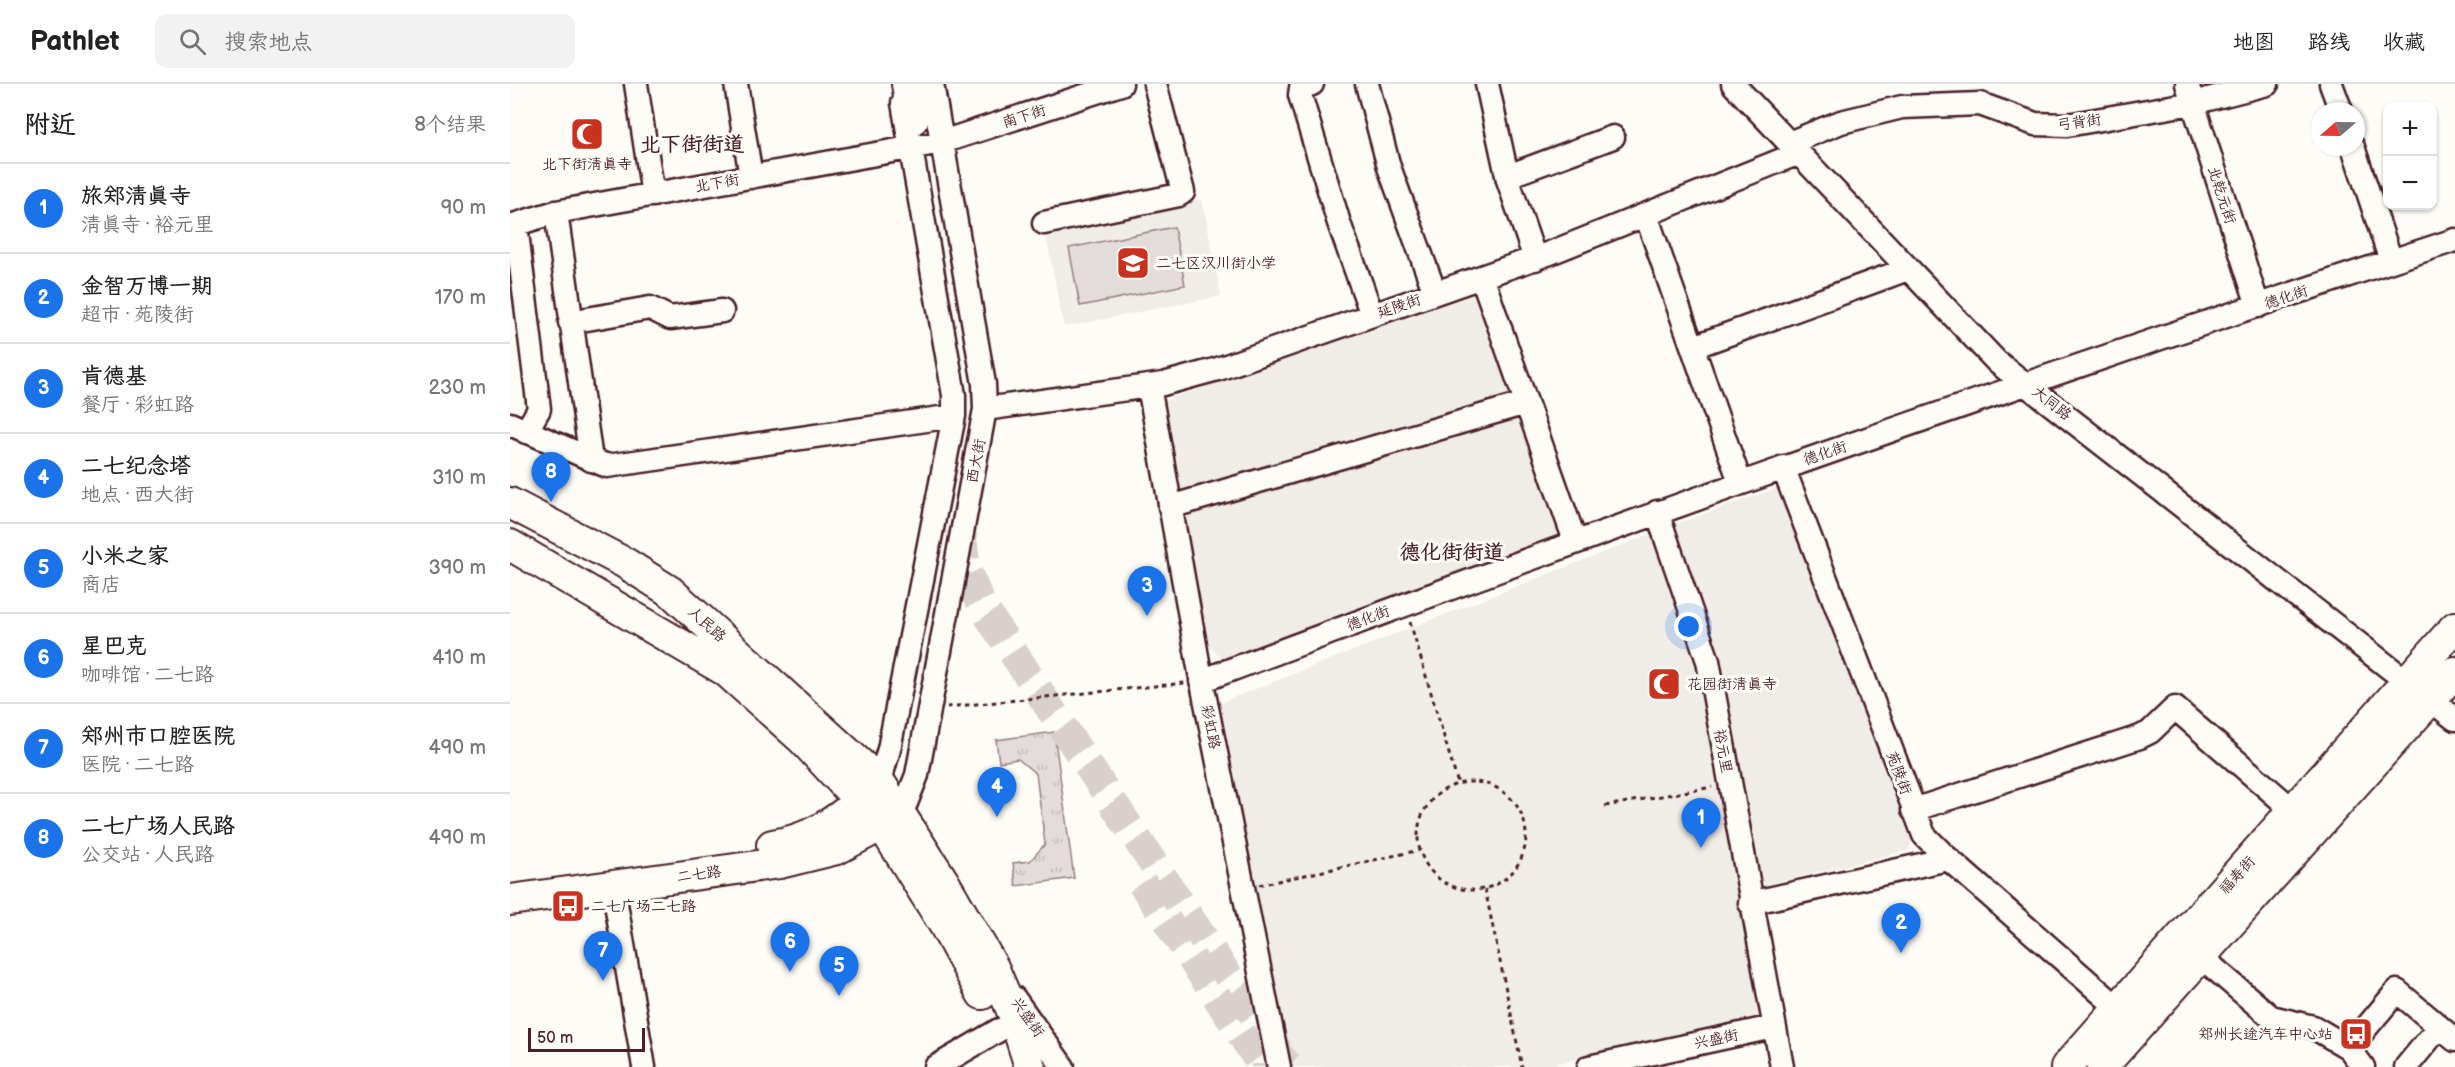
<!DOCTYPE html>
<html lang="zh">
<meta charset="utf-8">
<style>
body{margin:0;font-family:"Balsamiq Sans","LXGW WenKai TC",sans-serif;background:#f2f2f2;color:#222}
.controls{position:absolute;right:18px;top:18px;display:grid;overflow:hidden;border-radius:12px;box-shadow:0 2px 4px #0004}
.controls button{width:54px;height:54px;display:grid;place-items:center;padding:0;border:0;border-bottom:2px solid #e0e0e0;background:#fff;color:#222;font:30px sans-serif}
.compass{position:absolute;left:1801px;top:18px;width:54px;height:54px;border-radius:50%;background:#fff;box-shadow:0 2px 4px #0004;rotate:250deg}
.scale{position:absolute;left:18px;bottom:15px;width:117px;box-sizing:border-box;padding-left:6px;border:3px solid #4a1f2b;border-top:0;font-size:16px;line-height:21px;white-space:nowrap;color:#4a1f2b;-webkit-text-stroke:4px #fdfcf7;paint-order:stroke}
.you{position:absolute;left:1179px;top:543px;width:21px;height:21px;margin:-15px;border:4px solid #fff;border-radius:50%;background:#1a73e8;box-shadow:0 0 0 9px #1a73e833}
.badge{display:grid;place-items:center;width:39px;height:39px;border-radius:50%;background:#1a73e8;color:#fff;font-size:20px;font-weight:700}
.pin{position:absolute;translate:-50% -50px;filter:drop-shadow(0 2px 3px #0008)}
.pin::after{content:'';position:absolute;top:32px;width:21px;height:18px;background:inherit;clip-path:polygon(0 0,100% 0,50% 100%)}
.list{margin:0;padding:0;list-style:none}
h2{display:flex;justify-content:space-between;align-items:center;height:78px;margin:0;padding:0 24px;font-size:26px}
h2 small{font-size:20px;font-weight:400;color:#767676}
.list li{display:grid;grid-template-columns:39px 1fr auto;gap:18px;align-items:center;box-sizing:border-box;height:90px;padding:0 24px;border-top:2px solid #e0e0e0}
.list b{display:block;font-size:22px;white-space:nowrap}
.list p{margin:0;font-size:20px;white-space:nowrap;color:#767676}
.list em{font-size:20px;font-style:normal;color:#767676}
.icon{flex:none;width:33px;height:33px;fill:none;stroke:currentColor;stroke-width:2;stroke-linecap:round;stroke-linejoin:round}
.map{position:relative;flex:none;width:1945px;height:983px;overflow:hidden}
header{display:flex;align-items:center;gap:36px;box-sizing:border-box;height:84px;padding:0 30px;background:#fff;border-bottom:2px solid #e0e0e0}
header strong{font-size:28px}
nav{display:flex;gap:33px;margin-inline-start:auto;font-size:21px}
.search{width:420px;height:54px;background:#f2f2f2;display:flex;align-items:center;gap:15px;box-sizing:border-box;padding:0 21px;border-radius:12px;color:#767676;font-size:22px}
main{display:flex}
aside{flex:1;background:#fff}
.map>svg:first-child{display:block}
.built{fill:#f0ece8}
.grass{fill:url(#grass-tufts);stroke:#967e82;stroke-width:1.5}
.pitch{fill:#e3dcda;stroke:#967e82;stroke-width:1.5}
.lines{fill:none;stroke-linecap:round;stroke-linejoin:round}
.minor-tunnel{stroke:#d9d0ce;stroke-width:22;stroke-dasharray:22 11;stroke-linecap:butt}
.major-tunnel{stroke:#d9d0ce;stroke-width:30;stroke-dasharray:30 15;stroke-linecap:butt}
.minor-casing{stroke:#4a1f2b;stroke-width:27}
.major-casing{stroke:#4a1f2b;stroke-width:34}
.path{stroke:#4a1f2b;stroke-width:3;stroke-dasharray:4.5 4.5;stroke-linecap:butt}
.minor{stroke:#fdfcf7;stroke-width:22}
.major{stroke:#fdfcf7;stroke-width:30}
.labels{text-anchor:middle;stroke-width:6;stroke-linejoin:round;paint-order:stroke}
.street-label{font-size:15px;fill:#4a1f2b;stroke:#fdfcf7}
.poi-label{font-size:15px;fill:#4a1f2b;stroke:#fdfcf7;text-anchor:start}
.district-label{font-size:21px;font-weight:bold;fill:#4a1f2b;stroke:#fdfcf7}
</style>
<header>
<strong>Pathlet</strong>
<div class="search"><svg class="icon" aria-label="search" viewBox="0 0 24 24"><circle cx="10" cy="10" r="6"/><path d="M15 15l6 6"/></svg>搜索地点</div>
<nav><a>地图</a><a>路线</a><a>收藏</a></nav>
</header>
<main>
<aside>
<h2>附近<small>8个结果</small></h2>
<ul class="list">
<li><span class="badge">1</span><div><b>旅郑清真寺</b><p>清真寺 · 裕元里</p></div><em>90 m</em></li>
<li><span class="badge">2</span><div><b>金智万博一期</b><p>超市 · 苑陵街</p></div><em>170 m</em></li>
<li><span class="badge">3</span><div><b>肯德基</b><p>餐厅 · 彩虹路</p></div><em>230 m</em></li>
<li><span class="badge">4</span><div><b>二七纪念塔</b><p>地点 · 西大街</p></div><em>310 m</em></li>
<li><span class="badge">5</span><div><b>小米之家</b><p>商店</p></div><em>390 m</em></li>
<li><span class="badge">6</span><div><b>星巴克</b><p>咖啡馆 · 二七路</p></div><em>410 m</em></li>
<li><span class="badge">7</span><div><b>郑州市口腔医院</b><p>医院 · 二七路</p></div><em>490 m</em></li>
<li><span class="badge">8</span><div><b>二七广场人民路</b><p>公交站 · 人民路</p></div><em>490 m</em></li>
</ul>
</aside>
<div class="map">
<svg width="1945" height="983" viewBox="0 0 1945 983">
<defs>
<pattern id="grass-tufts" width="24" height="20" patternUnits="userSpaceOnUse" patternTransform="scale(1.5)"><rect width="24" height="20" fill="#e3dcda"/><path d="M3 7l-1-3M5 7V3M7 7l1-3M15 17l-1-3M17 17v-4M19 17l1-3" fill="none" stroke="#c4bcbb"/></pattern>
</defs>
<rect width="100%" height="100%" fill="#fdfcf7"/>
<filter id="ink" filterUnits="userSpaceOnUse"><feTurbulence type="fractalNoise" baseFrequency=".0167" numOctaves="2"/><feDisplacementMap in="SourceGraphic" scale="12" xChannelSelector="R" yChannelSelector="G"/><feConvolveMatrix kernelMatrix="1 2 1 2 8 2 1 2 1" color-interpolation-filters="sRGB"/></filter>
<g filter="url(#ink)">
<path class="built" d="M692 115 711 212 554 243 535 146Z
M970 209 1056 449 718 580 694 558 648 319Z
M1274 402 1404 751 1399 766 1255 801 1243 793 1157 443Z
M1143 449 1184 556 1256 933 1031 983H776L707 620Z"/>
<path class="grass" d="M544 648 564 794 506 802 503 779 520 777 535 760 526 690 508 675 489 678 486 656Z"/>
<path class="pitch" d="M664 143 675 201 570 222 559 164Z"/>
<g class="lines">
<path class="minor-tunnel" d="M766 963 785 983
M752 980V983"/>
<path class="major-tunnel" d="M451 446 456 486 472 522 770 970
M632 799 753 983"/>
<g class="minor-casing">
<path id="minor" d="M126 0 143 111
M226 0 241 93
M802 0 791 4 790 11 829 139 862 231
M857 0 879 83 925 209
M977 0 998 96 1025 175
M1223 0 1487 278 1945 635
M1677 0 1748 222
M1821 0 1831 27
M1279 59 1331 38 1392 23 1470 20 1525 40 1557 41 1683 19 1757 0
M1843 63 1881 177
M998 92 1103 53
M46 128 81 376
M1136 131 1230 398
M534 139 669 111 673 108 645 0
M6 141 29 325 16 348
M0 142 46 128 432 58 611 0
M972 193 1065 457
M60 238 140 224 160 234 212 227
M1183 263 1398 185
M639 302 690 589 769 983
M475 325 653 300 708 285 1040 169 1289 69
M0 340 97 382 444 332
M1273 383 1414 751 1434 771 1608 924
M660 423 1016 319
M1147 428 1198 577 1272 983
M691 597C1106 440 1524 294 1945 156
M359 708 371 693 379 665 444 332V311L393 19
M1403 726 1630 653 1640 648 1665 624 1784 727
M378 736 396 719 407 691 475 325 474 300 422 0
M103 802 134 983
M1240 819 1438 775
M1690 872 1761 933 1803 943 1839 964 1853 983
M504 914 553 983
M1839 964 1887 907 1945 956
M426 983 489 946
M1079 983 1263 943
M1896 983 1929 943"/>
</g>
<g class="major-casing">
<path id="major" d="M397 0 403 35
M0 419 115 479 161 508 369 697 434 798 483 883 503 929 520 983
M0 461 216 587 292 655 372 741 435 842 472 910
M262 761C299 756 323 739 351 716
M0 816 270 779 327 765 372 741
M1556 983 1945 543
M1592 983 1945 588"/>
</g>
<path class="path" d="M900 538 948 700
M437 623 675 599
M908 752a54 54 0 1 1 108 0a54 54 0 1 1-108 0Z
M1095 722 1202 703
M749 801 910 766
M975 805 1012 983"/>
<use href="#minor" class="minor"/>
<use href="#major" class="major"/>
</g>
</g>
<defs>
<g id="mosque-square" transform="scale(1.725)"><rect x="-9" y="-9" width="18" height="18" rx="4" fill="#c8321e" stroke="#fdfcf7"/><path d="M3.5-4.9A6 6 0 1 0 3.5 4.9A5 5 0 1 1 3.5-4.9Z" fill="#fff"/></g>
<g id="school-square" transform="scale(1.725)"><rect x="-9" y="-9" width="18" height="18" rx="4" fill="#c8321e" stroke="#fdfcf7"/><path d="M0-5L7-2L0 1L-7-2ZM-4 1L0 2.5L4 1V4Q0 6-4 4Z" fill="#fff"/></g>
<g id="bus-square" transform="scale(1.725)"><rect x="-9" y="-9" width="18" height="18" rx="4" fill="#c8321e" stroke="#fdfcf7"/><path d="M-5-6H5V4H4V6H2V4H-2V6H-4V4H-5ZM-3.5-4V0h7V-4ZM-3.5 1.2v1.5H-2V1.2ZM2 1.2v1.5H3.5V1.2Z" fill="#fff"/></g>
</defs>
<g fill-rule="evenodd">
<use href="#mosque-square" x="77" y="50"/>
<use href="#school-square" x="623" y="179"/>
<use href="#mosque-square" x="1154" y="600"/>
<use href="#bus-square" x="58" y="822"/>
<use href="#bus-square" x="1846" y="950"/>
</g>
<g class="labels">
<g class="street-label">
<text transform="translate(514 32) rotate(-18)" y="5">南下街</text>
<text transform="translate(1569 38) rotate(-8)" y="5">弓背街</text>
<text transform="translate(207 99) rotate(-10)" y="5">北下街</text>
<text transform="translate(1712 111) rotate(72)" y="5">北乾元街</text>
<text transform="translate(1776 213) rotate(-19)" y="5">德化街</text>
<text transform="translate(889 222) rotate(-19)" y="5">延陵街</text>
<text transform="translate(1542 319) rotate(38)" y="5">大同路</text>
<text transform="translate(1315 369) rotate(-19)" y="5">德化街</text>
<text transform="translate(466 377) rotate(-79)" y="5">西大街</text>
<text transform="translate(858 534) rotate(-21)" y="5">德化街</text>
<text transform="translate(197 540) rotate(42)" y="5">人民路</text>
<text transform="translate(701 643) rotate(79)" y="5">彩虹路</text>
<text transform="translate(1213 667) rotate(80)" y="5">裕元里</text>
<text transform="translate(1389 689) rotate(69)" y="5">苑陵街</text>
<text transform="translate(189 790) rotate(-8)" y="5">二七路</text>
<text transform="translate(1727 791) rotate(-48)" y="5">福寿街</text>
<text transform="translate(518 933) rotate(55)" y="5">兴盛街</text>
<text transform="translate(1206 955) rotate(-12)" y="5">兴盛街</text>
</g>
<g class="poi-label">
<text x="77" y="85" text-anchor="middle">北下街清真寺</text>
<text x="646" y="184">二七区汉川街小学</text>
<text x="1177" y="605">花园街清真寺</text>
<text x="81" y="827">二七广场二七路</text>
<text x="1823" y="955" text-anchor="end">郑州长途汽车中心站</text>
</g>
<g class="district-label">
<text x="182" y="67">北下街街道</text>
<text x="942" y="475">德化街街道</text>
</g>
</g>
</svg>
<div class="controls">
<button>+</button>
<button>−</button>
</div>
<svg class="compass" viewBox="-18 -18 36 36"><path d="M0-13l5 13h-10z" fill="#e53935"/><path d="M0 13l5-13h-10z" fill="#767676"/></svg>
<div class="scale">50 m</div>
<div class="you"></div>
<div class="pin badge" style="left:1191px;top:764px">1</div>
<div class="pin badge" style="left:1391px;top:869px">2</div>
<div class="pin badge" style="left:637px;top:532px">3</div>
<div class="pin badge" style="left:487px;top:733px">4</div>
<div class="pin badge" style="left:329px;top:912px">5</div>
<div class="pin badge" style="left:280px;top:888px">6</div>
<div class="pin badge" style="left:93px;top:897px">7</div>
<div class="pin badge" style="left:41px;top:418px">8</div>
</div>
</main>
